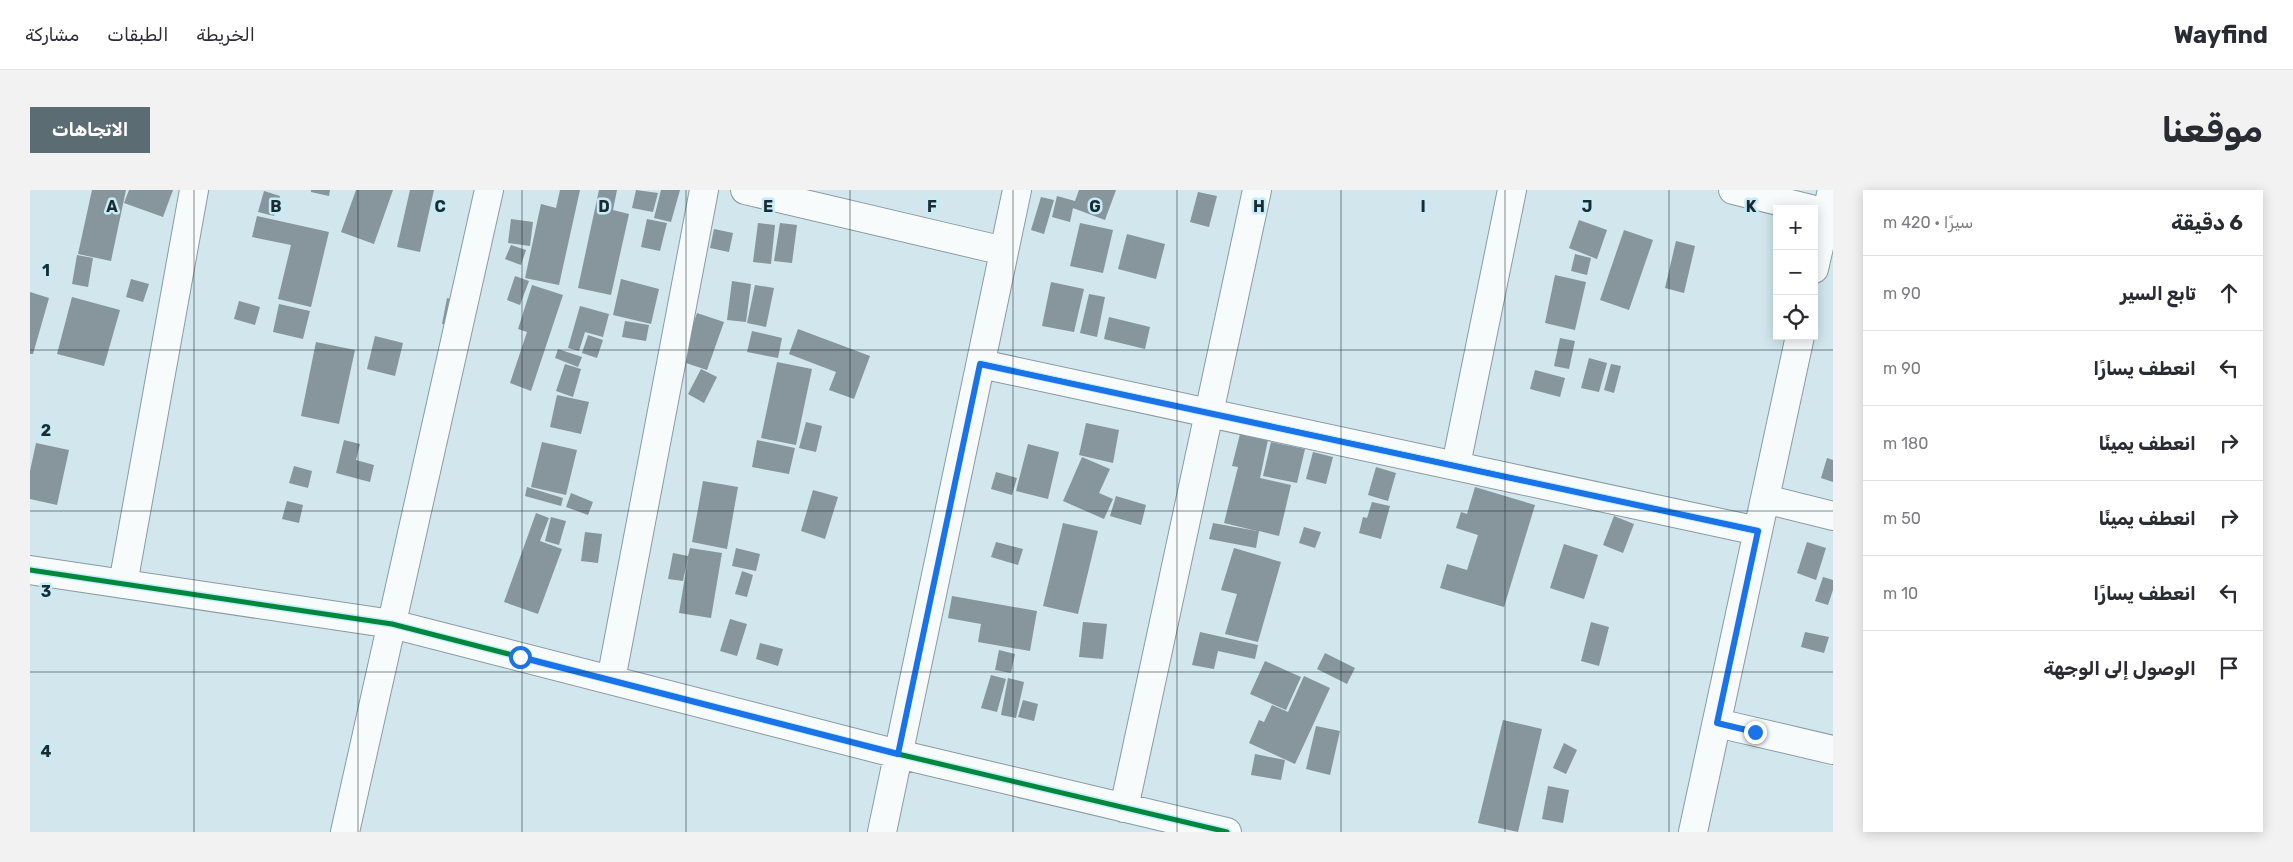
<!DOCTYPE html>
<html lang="ar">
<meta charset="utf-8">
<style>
body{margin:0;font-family:Rubik,Vazirmatn,sans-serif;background:#f2f2f3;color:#2b2b33;direction:rtl}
.controls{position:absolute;right:15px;top:15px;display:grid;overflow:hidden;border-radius:0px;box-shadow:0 2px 12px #0003}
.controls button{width:45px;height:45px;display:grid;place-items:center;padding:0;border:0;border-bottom:1px solid #e1e1e2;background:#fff;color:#2b2b33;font:25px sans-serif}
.stop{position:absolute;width:15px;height:15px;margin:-11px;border:4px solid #1a73e8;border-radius:50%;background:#fff}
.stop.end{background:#1a73e8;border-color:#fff;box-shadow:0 1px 5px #0008}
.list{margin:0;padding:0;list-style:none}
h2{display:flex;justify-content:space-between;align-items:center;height:65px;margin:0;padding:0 20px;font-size:21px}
h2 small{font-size:16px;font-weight:400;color:#7c7c81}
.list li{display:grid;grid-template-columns:32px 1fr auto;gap:15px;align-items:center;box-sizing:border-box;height:75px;padding:0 20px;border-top:1px solid #e1e1e2}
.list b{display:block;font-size:19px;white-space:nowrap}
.list em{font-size:16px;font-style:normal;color:#7c7c81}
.icon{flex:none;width:28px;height:28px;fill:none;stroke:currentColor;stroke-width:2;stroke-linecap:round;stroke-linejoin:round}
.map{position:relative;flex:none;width:1803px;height:642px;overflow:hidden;direction:ltr;border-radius:0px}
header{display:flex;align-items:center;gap:30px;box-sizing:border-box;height:70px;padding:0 25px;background:#fff;border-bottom:1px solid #e1e1e2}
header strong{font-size:24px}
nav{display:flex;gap:28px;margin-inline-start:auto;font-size:18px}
.intro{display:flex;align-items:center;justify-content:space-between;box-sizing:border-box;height:120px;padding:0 30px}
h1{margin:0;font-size:35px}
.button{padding:12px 22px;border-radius:0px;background:#5b6c72;color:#fff;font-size:18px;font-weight:700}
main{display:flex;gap:30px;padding:0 30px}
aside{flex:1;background:#fff;border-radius:0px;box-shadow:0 2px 12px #0003}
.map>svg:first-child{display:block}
.building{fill:#87959c}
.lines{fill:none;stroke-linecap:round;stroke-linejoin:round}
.minor-casing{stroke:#8a9ba0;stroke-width:30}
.minor{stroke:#f8fbfc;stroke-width:28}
.cycleway-casing{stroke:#c5ecf9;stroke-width:8}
.cycleway{stroke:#00873e;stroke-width:5}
.route{stroke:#1a73e8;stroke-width:6}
.grid{fill:none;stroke:#1c2b30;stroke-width:1;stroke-opacity:0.55}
.grid-label{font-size:16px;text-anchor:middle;font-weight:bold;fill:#1c2b30;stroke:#c5ecf9;stroke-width:5;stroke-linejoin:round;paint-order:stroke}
</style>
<header>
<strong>Wayfind</strong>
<nav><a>الخريطة</a><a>الطبقات</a><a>مشاركة</a></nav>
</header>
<div class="intro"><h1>موقعنا</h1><a class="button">الاتجاهات</a></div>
<main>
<aside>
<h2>6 دقيقة<small>سيرًا · 420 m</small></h2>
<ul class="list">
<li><svg class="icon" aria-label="ahead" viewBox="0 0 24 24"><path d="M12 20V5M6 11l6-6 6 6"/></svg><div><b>تابع السير</b></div><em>90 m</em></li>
<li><svg class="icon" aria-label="left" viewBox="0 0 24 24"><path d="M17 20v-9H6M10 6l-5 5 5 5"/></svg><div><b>انعطف يسارًا</b></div><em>90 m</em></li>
<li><svg class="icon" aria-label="right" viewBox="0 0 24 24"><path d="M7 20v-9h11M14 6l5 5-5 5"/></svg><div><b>انعطف يمينًا</b></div><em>180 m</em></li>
<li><svg class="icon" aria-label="right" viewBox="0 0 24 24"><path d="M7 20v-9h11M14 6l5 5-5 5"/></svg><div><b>انعطف يمينًا</b></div><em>50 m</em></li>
<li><svg class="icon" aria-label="left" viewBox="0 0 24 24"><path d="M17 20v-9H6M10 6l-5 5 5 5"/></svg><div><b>انعطف يسارًا</b></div><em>10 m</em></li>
<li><svg class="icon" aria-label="arrive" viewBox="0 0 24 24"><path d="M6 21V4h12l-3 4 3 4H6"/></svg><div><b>الوصول إلى الوجهة</b></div></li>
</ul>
</aside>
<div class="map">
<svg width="1803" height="642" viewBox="0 0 1803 642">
<rect width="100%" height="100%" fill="#d1e6ed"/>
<path class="building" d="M62 0H96L81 71 48 64Z
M99 0H143L133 27 94 13Z
M281 0H300L299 6 281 2Z
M326 0H363L344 54 311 42Z
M380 0H404L390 62 367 57Z
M530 0H550L529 95 495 88 511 14 526 18Z
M569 0H587L583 20 599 24 581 105 548 98Z
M606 0 628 3 623 22 602 18Z
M631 0H650L641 32 624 28Z
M1049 0H1086L1075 30 1043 18 1040 32 1022 27 1027 6 1045 11Z
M234 1 250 6 244 26 228 22Z
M1168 2 1187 6 1179 37 1160 32Z
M1011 7 1024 10 1014 44 1001 40Z
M227 26 299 42 281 117 248 109 261 55 222 47Z
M481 29 503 32 500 56 478 53Z
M617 29 637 33 630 61 611 57Z
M1549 30 1577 40 1567 69 1539 58Z
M728 33 745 35 741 74 723 72Z
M750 33 767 35 762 73 744 71Z
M1050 33 1083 40 1073 83 1040 76Z
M684 39 703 43 699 62 680 58Z
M1594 40 1623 50 1599 120 1570 110Z
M1097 44 1135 54 1126 89 1088 79Z
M1646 51 1665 56 1654 103 1635 98Z
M481 55 496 60 491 75 475 69Z
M1545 64 1561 68 1557 85 1541 81Z
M47 65 63 68 58 97 42 94Z
M1525 85 1556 92 1545 140 1515 133Z
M485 86 499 91 490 115 477 110Z
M101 89 119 94 113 112 96 107Z
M591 89 629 99 621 134 583 125Z
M702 91 721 94 716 132 697 130Z
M1021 92 1054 99 1044 142 1012 136Z
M502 95 533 105 501 201 480 193 497 142 488 139Z
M725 95 744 98 736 137 717 133Z
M0 102 19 108 3 164H0Z
M1059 104 1075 107 1067 147 1050 143Z
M42 107 90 120 74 176 27 164Z
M417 108 429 111 423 136 412 134Z
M209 111 230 117 225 135 204 129Z
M249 114 280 121 273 149 243 142Z
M550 116 579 124 573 147 555 142 549 161 538 158Z
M667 123 694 132 677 180 650 171Z
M1079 127 1120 137 1115 159 1074 149Z
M595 131 619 135 616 151 592 147Z
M768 139 840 166 824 209 799 200 806 182 759 164Z
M722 141 752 148 748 168 717 162Z
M558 145 573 150 567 168 552 163Z
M345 146 373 153 365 186 337 179Z
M1530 148 1545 151 1539 179 1524 176Z
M286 152 325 160 309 234 271 226Z
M528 159 552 167 548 177 525 168Z
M1559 168 1577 173 1569 202 1551 198Z
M747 172 782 179 766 255 731 248Z
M535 174 551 179 543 207 526 201Z
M1581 174 1591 176 1584 203 1574 200Z
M671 179 687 187 674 213 658 204Z
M1505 180 1535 188 1530 207 1500 199Z
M527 205 559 212 551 244 520 237Z
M776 232 792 236 786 262 769 258Z
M1056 233 1089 240 1083 273 1049 265Z
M1210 244 1238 250 1230 288 1261 295 1249 346 1229 341 1226 358 1179 349 1183 333 1227 341 1194 333 1208 277 1202 276Z
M314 250 330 254 326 270 344 275 340 292 306 283Z
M727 250 765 258 759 284 722 277Z
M512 252 547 260 536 305 501 297Z
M1241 252 1275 259 1267 293 1233 286Z
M6 253 39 260 27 315 0 309V281Z
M998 254 1029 262 1018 309 986 301Z
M1283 262 1303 267 1296 294 1276 289Z
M1052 267 1080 279 1069 303 1083 309 1074 329 1033 311Z
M1797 268 1803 270V292L1791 288Z
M264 276 282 281 278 298 259 293Z
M1346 277 1366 283 1358 311 1338 305Z
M966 282 987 288 982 305 961 299Z
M673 291 708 297 697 359 662 352Z
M497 297 533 308 531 316 495 306Z
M1445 297 1505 315 1474 417 1410 398 1417 374 1437 380 1448 345 1426 338 1431 322 1437 324Z
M783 300 808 307 795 349 771 341Z
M541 303 563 312 558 325 536 317Z
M1086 306 1116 315 1111 335 1080 326Z
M257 311 273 315 269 333 252 329Z
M1342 312 1360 316 1351 349 1329 343 1333 327 1337 328Z
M506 323 519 328 510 351 532 359 508 424 474 412Z
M1584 326 1604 334 1593 363 1573 355Z
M521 327 536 331 529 355 515 351Z
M1033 333 1068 341 1048 424 1013 416Z
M1274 337 1291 342 1285 358 1269 353Z
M555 342 572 344 568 373 551 371Z
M966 352 993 359 988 375 961 367Z
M1777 352 1796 358 1786 390 1767 383Z
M1534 354 1568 365 1554 409 1520 398Z
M660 358 692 363 681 428 649 423 658 368 653 391 638 389 643 363 658 366Z
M706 358 730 364 726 381 702 376Z
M1204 358 1251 372 1228 452 1195 444 1207 404 1191 400Z
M712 381 723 385 717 407 705 404Z
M1793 387 1803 390V400L1798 415 1785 411Z
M922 406 1007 421 1000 461 948 452 951 434 918 428Z
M700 429 717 434 707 466 690 461Z
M1053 432 1077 434 1073 469 1049 467Z
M1561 432 1579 437 1569 476 1551 471Z
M1170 442 1228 455 1225 469 1188 461 1184 479 1162 475Z
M1775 442 1799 447 1794 463 1771 457Z
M730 453 753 459 748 476 726 469Z
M969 460 985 464 981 483 965 480Z
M1295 463 1325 478 1317 494 1287 479Z
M1235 471 1271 487 1256 520 1220 504Z
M961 485 976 489 967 522 951 518Z
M1274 486 1300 498 1265 574 1219 553 1229 530 1234 532 1242 515 1258 522Z
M978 488 994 492 986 528 971 525Z
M993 510 1008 514 1004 531 988 527Z
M1473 530 1512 539 1488 642 1448 633Z
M1286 536 1310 541 1300 585 1276 579Z
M1534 553 1547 560 1536 584 1523 578Z
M1225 564 1255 570 1251 590 1221 585Z
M1518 596 1539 600 1533 633 1512 629Z"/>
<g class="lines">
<g class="minor-casing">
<path id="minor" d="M715 0 974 61
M1703 0 1781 19
M1784 79 1802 0
M951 174 1728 341
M1426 275 1482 0
M1735 309 1803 326
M0 380 362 434 868 564 1197 642
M93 394 164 0
M581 490 674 0
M1687 533 1803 560
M1094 618 1227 0
M315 642 459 0
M852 642 987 0
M1663 642 1770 146"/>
</g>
<use href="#minor" class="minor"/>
<g class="cycleway-casing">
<path id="cycleway" d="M951 174 1728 341
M0 380 362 434 868 564 1197 642"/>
</g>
<use href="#cycleway" class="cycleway"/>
</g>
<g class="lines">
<path class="route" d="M490 467 868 564 950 174 1728 341 1687 533 1725 542"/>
</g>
<path class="grid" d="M164 0V642M328 0V642M492 0V642M656 0V642M820 0V642M983 0V642M1147 0V642M1311 0V642M1475 0V642M1639 0V642M0 160H1803M0 321H1803M0 482H1803"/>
<g class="grid-label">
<text x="82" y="22">A</text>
<text x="246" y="22">B</text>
<text x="410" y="22">C</text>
<text x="574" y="22">D</text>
<text x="738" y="22">E</text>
<text x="902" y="22">F</text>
<text x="1065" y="22">G</text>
<text x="1229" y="22">H</text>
<text x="1393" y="22">I</text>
<text x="1557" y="22">J</text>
<text x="1721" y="22">K</text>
<text x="16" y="86">1</text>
<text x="16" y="246">2</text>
<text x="16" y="407">3</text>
<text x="16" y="567">4</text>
</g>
</svg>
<div class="controls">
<button>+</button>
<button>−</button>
<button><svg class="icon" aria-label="locate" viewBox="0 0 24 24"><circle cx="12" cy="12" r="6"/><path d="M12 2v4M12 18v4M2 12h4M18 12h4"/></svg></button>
</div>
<div class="stop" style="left:490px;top:467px"></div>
<div class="stop end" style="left:1725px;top:542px"></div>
</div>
</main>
